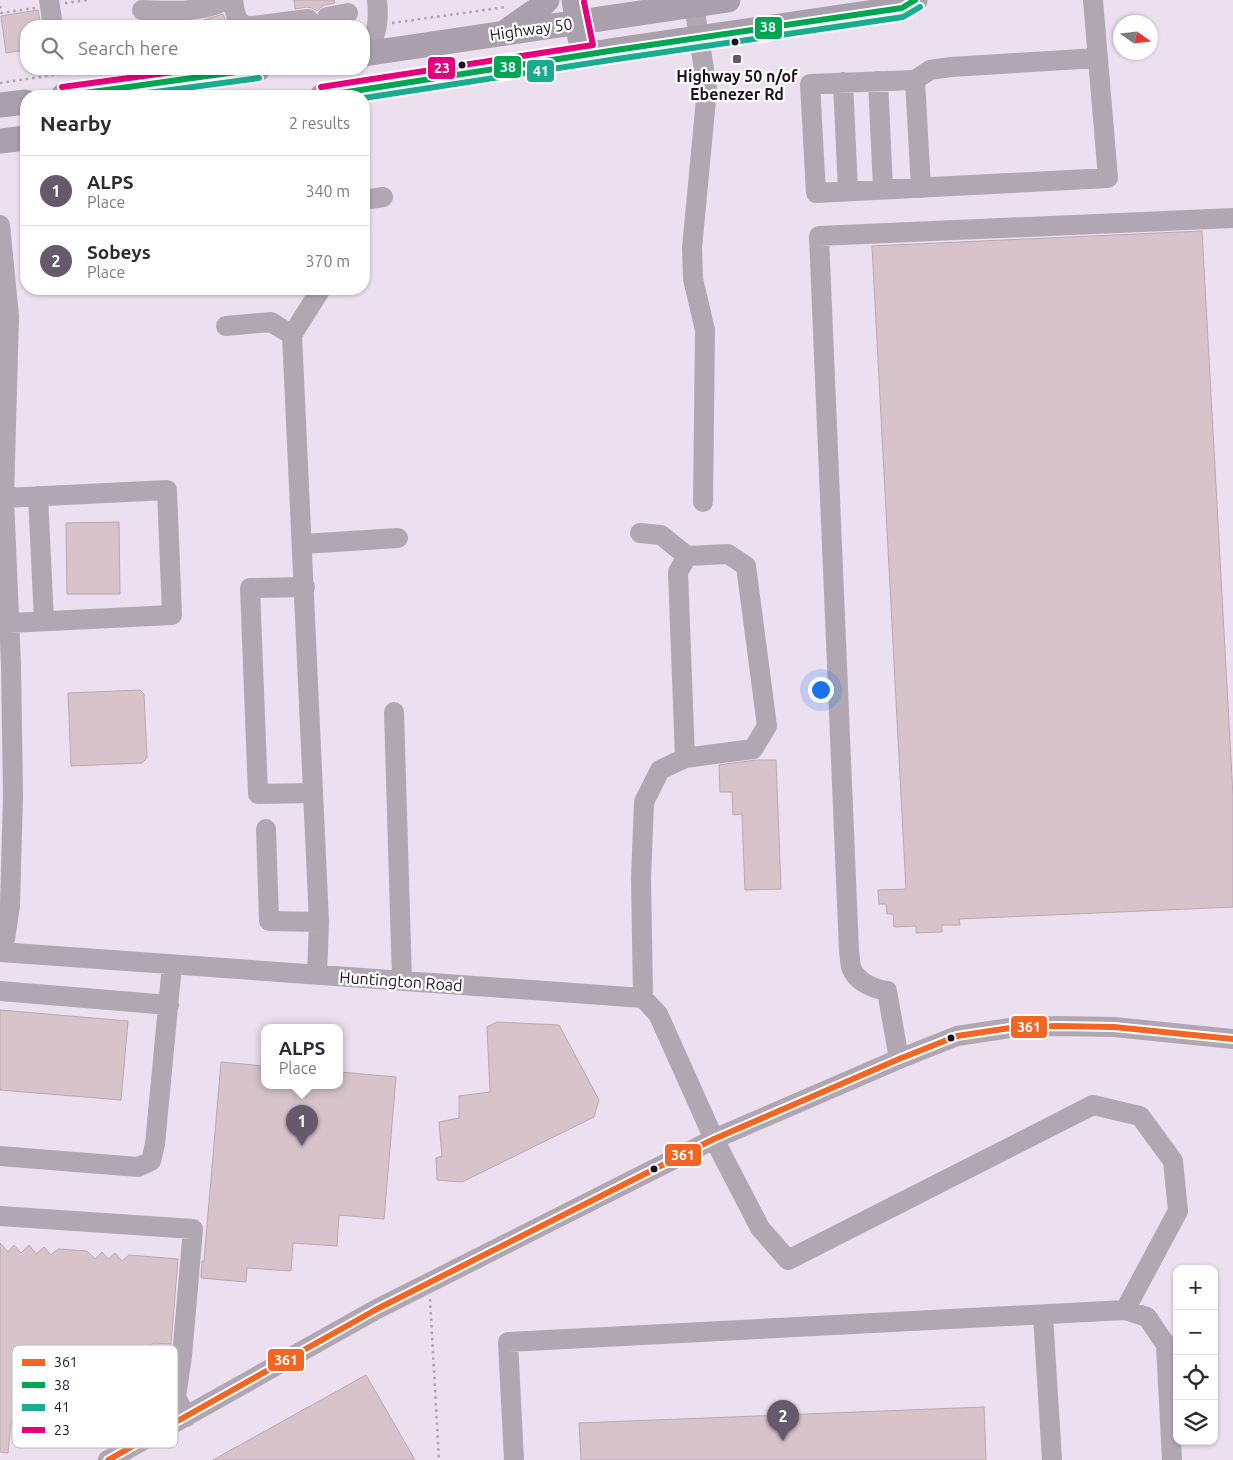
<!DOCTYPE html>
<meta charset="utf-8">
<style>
body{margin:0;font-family:Ubuntu,sans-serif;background:#f7f7f7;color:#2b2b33}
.controls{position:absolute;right:15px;bottom:15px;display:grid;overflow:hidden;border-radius:10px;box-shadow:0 1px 4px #0004}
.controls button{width:45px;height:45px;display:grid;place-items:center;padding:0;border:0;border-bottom:1px solid #e1e1e2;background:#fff;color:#2b2b33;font:25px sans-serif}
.compass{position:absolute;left:1113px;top:15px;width:45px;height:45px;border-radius:50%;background:#fff;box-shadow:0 1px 4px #0004;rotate:104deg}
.you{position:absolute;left:820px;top:689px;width:18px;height:18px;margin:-12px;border:4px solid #fff;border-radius:50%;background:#1a73e8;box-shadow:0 0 0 8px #1a73e833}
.badge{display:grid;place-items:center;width:32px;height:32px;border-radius:50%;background:#67596c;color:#fff;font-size:16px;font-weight:700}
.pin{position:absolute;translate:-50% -41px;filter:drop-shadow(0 1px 2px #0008)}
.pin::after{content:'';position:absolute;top:26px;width:18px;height:15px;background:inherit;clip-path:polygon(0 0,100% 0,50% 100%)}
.popup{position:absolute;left:261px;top:1024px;width:82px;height:65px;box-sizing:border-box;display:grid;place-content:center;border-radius:10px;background:#fff;filter:drop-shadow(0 1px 4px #0005);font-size:16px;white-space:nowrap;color:#7c7c81}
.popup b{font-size:19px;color:#2b2b33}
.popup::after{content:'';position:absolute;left:50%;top:100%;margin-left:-10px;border:10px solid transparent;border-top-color:#fff}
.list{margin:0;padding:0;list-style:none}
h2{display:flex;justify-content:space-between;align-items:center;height:65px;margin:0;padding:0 20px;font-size:21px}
h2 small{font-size:16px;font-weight:400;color:#7c7c81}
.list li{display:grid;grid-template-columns:32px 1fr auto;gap:15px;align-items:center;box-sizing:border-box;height:70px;padding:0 20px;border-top:1px solid #e1e1e2}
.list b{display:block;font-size:19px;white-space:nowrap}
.list p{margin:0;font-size:16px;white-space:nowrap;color:#7c7c81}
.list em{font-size:16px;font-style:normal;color:#7c7c81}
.icon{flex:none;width:28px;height:28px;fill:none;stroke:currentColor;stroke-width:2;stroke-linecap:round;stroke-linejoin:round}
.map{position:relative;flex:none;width:1233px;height:1460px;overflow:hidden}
.search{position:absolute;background:#fff;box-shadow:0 1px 4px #0004;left:20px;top:20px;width:350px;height:55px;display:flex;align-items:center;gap:12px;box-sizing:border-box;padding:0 18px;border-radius:20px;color:#7c7c81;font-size:19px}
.panel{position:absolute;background:#fff;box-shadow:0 1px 4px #0004;left:20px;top:90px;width:350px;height:205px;border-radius:20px}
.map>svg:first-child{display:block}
.building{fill:#d7c4cb;stroke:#baa7b0}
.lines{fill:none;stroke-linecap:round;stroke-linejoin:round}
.path{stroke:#aba3ae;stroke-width:2.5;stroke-dasharray:2.5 4;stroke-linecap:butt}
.minor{stroke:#b0a7b2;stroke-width:20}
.major{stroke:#aa9fac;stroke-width:25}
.bus-1-casing{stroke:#fff;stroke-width:10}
.bus-2-casing{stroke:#fff;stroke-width:10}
.bus-3-casing{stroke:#fff;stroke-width:10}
.bus-4-casing{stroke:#fff;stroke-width:10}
.bus-1{stroke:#f26522;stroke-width:6}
.bus-2{stroke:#00a651;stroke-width:6}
.bus-3{stroke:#1aac91;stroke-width:6}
.bus-4{stroke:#e5007d;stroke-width:6}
.bus-dot{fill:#201125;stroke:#fff;stroke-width:2}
.poi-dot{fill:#67596c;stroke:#fff;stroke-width:2}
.labels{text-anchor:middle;stroke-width:4.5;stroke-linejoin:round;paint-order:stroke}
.street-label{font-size:16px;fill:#201125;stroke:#fff}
.poi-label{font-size:16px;font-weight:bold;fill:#201125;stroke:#fff}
.key{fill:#fff;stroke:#bcb8be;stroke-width:1}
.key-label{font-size:14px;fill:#201125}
.line-badge{stroke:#fff;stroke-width:2}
.badge-label{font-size:14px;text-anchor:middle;font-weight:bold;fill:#fff}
</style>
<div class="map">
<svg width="1233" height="1460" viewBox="0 0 1233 1460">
<rect width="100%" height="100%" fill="#ecdff0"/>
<path class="building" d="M294 0H334L335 3 324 5 317 11 312 8 307 7 295 9Z
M38 10 41 26H26V50L6 53 1 16Z
M223 14 228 26H175V23L201 21Z
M1202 231 1233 796V907L959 919 960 925H942V932L916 933V926L894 927 893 914H887L886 904H879L878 890 906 889 872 246Z
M119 522 120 594H67L66 523Z
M140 690 144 694 147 758 142 763 71 766 68 693Z
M756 760H776L781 889 745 890 742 814 733 815 732 792H720L719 765Z
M0 1010 128 1021 121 1100 0 1090Z
M497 1022 559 1025 599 1100 594 1117 462 1182 437 1180 436 1158 442 1156 439 1122 459 1118V1096L490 1092 487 1027Z
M221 1062 264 1066V1085H340V1072L396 1077 384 1219 339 1215 337 1246 293 1243 291 1271 247 1268 246 1282 201 1278 202 1261H204Z
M0 1243 8 1252 14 1245 21 1253 29 1245 36 1254 44 1247 51 1255 58 1249 87 1251 95 1259 102 1252 108 1259 115 1253 122 1261 129 1255 178 1259 171 1344 154 1343 121 1361 120 1358 39 1403 40 1405 11 1422 8 1453 0 1452Z
M366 1375 415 1460H213Z
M984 1407 986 1460H581L579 1423Z"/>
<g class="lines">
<path class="path" d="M65 3 88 0
M0 6 1 13 35 8
M392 23 506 7
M0 83 93 69
M430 1299 439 1460"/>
<path class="minor" d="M49 0 53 26
M233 0C235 12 235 22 247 26
M694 5 707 89 692 248 693 279 705 330 703 502
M142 10C167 11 194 13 218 4L220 0
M327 17 348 13
M252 26 308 19
M364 52C378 36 379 21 377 0
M915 80 930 70 951 67 1097 58
M878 81 883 189
M843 82 848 191
M921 188 915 80 810 84 816 193C914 188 1011 183 1108 178L1093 0
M364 200 383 197
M0 225 9 316 4 498 11 665 13 795 10 906 3 952
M226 326 271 322 292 335
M38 496 44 621
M4 498 167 490 172 615 9 623
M640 533 661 535 687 556
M303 544 398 538
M305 587 250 588 258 794 313 793
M394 712 402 981
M266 829 269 921 319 922
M0 952 643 998 658 1014 714 1139 760 1228 788 1260 1093 1105 1140 1116 1173 1161 1178 1211 1125 1310 508 1342 514 1460
M317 975 319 922 292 335 321 289
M0 991 169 1005
M643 998 641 878 644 802 660 770 685 758 753 749 767 726 746 566 728 554 687 556 678 572 685 758
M899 1059 887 991C874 989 856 982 851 967 850 963 850 956 849 951L819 236 1233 218
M0 1156 138 1167 151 1161 155 1144 172 965
M0 1216 193 1229 182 1356 176 1397 186 1417
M1125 1310 1147 1317 1166 1345 1172 1460
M1043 1315 1052 1460
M108 1460 377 1309 714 1139 899 1059 957 1036 1010 1028 1057 1026 1114 1027 1233 1039"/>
<path class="major" d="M574 0 580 38
M508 30 537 10 547 0
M364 54 728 0
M63 96 258 69
M322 96 616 50 902 8 915 0
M0 105 26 102
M0 141 26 138"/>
<g class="bus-1-casing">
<path id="bus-1" d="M108 1460 377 1309 714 1139 899 1059 957 1036 1010 1028 1057 1026 1114 1027 1233 1039"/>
</g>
<g class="bus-2-casing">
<path id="bus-2" d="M63 96 258 69
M322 96 616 50 902 8 915 0"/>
</g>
<g class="bus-3-casing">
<path id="bus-3" d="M125 96 259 78
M364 98 617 59 903 17 920 7"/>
</g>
<g class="bus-4-casing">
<path id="bus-4" d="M62 87 196 69
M321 87 593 45 584 2"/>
</g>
<use href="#bus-1" class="bus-1"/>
<use href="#bus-2" class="bus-2"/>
<use href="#bus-3" class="bus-3"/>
<use href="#bus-4" class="bus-4"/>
</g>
<g class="bus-dot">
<circle cx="735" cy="42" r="4.5"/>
<circle cx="462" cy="65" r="4.5"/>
<circle cx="951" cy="1038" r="4.5"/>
<circle cx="654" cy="1169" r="4.5"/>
</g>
<rect class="poi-dot" x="732" y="54" width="10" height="10" rx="2.5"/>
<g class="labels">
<g class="street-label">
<text transform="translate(531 29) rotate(-8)" y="6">Highway 50</text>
<text transform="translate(401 981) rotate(4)" y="6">Huntington Road</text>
</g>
<g class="poi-label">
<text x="737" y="82">Highway 50 n/of<tspan x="737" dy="18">Ebenezer Rd</tspan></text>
</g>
</g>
<rect x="12" y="1345" width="166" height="103" rx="8" class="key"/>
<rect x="22" y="1359" width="23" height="7" fill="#f26522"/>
<rect x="22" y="1382" width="23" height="6" fill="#00a651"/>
<rect x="22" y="1404" width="23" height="7" fill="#1aac91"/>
<rect x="22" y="1427" width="23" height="6" fill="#e5007d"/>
<g class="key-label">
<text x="54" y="1367">361</text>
<text x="54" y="1390">38</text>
<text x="54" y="1412">41</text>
<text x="54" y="1435">23</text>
</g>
<g class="line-badge">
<rect x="754" y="16" width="29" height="24" rx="5" fill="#00a651"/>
<rect x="493" y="55" width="29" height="24" rx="5" fill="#00a651"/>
<rect x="427" y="56" width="29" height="24" rx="5" fill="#e5007d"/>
<rect x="526" y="59" width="29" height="24" rx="5" fill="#1aac91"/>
<rect x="1010" y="1015" width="38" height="24" rx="5" fill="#f26522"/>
<rect x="664" y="1143" width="38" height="24" rx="5" fill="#f26522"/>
<rect x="267" y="1348" width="38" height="24" rx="5" fill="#f26522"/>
</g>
<g class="badge-label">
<text x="768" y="32">38</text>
<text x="508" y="72">38</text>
<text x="442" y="73">23</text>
<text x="541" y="76">41</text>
<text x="1029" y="1032">361</text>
<text x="683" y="1160">361</text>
<text x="286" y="1365">361</text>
</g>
</svg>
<div class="controls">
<button>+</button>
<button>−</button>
<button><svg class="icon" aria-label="locate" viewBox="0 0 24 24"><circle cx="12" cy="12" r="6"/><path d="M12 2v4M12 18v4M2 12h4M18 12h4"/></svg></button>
<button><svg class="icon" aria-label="layers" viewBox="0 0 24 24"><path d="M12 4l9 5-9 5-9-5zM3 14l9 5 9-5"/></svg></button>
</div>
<svg class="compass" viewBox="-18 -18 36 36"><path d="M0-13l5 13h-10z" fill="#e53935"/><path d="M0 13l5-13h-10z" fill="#7c7c81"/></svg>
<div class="you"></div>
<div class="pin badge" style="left:302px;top:1146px">1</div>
<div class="popup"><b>ALPS</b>Place</div>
<div class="pin badge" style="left:783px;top:1441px">2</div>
<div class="search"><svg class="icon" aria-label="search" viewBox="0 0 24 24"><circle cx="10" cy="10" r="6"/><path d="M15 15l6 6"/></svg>Search here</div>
<section class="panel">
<h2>Nearby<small>2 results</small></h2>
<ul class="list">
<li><span class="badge">1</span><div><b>ALPS</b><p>Place</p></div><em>340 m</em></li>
<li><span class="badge">2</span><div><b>Sobeys</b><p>Place</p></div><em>370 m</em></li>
</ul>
</section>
</div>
